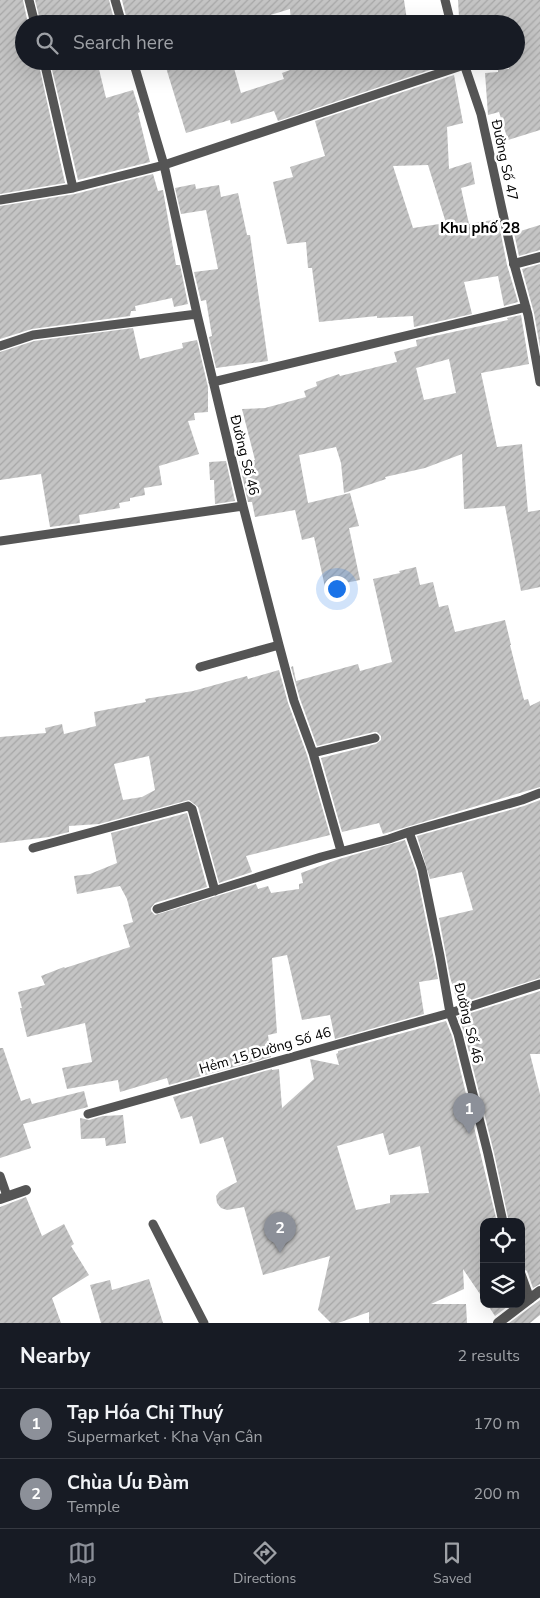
<!DOCTYPE html>
<meta charset="utf-8">
<style>
body{margin:0;font-family:"Nunito Sans",sans-serif;background:#20242c;color:#f1f3f6}
.controls{position:absolute;right:15px;bottom:15px;display:grid;overflow:hidden;border-radius:10px;box-shadow:0 5px 20px #0002}
.controls button{width:45px;height:45px;display:grid;place-items:center;padding:0;border:0;border-bottom:1px solid #363941;background:#171b24;color:#f1f3f6;font:25px sans-serif}
.you{position:absolute;left:336px;top:588px;width:18px;height:18px;margin:-12px;border:4px solid #fff;border-radius:50%;background:#1a73e8;box-shadow:0 0 0 8px #1a73e833}
.badge{display:grid;place-items:center;width:32px;height:32px;border-radius:50%;background:#8c9099;color:#fff;font-size:16px;font-weight:700}
.pin{position:absolute;translate:-50% -41px;filter:drop-shadow(0 1px 2px #0008)}
.pin::after{content:'';position:absolute;top:26px;width:18px;height:15px;background:inherit;clip-path:polygon(0 0,100% 0,50% 100%)}
.list{margin:0;padding:0;list-style:none}
h2{display:flex;justify-content:space-between;align-items:center;height:65px;margin:0;padding:0 20px;font-size:21px}
h2 small{font-size:16px;font-weight:400;color:#9ea1a6}
.list li{display:grid;grid-template-columns:32px 1fr auto;gap:15px;align-items:center;box-sizing:border-box;height:70px;padding:0 20px;border-top:1px solid #363941}
.list b{display:block;font-size:19px;white-space:nowrap}
.list p{margin:0;font-size:16px;white-space:nowrap;color:#9ea1a6}
.list em{font-size:16px;font-style:normal;color:#9ea1a6}
.icon{flex:none;width:28px;height:28px;fill:none;stroke:currentColor;stroke-width:2;stroke-linecap:round;stroke-linejoin:round}
.map{position:relative;flex:none;width:540px;height:1323px;overflow:hidden}
.search{position:absolute;background:#171b24;box-shadow:0 5px 20px #0002;left:15px;right:15px;top:15px;height:55px;display:flex;align-items:center;gap:12px;box-sizing:border-box;padding:0 18px;border-radius:28px;color:#9ea1a6;font-size:19px}
.sheet{height:205px;background:#171b24}
nav{display:flex;justify-content:space-around;align-items:center;box-sizing:border-box;height:70px;border-top:1px solid #363941;background:#171b24;font-size:14px;color:#9ea1a6}
nav a{display:grid;justify-items:center;gap:2px}
nav .on{color:#8c9099}
.map>svg:first-child{display:block}
.building{fill:url(#building-hatch);fill-rule:evenodd}
.lines{fill:none;stroke-linecap:round;stroke-linejoin:round}
.service{stroke:#555;stroke-width:9}
.minor{stroke:#555;stroke-width:10}
.labels{text-anchor:middle;stroke-width:5;stroke-linejoin:round;paint-order:stroke}
.street-label{font-size:14px;fill:#000;stroke:#fff}
.neighbourhood-label{font-size:15px;font-weight:bold;fill:#000;stroke:#fff}
</style>
<div class="map">
<svg width="540" height="1323" viewBox="0 0 540 1323">
<defs>
<pattern id="building-hatch" width="6" height="6" patternUnits="userSpaceOnUse" patternTransform="scale(1.25)"><rect width="6" height="6" fill="#c4c4c4"/><path d="M-1 1l2-2M0 6l6-6M5 7l2-2" fill="none" stroke="#a7a7a7"/></pattern>
</defs>
<rect width="100%" height="100%" fill="#fff"/>
<path class="building" d="M0 0H23L28 24H24V61H38L65 183 0 194Z
M35 0H109L115 24H41Z
M122 0H404L407 20 406 24H291L290 9 241 24H128Z
M458 0H540V130L508 140 499 112 488 115 485 73 498 72V69H509L508 61H516V24H469L468 22H463L462 17H459Z
M50 61H97L106 98 133 90 140 112 138 113 150 162 78 180Z
M164 61H232L241 93 284 79 282 73 314 61H451V63L278 121 274 111 231 124 230 120 186 133Z
M454 75 463 123 447 127 449 169 471 162 475 184 461 188 469 224 498 219 507 265 518 302 504 306 498 276 464 282 472 314 414 327 413 316 377 318V316L319 322 312 268H308L306 242 287 244 273 182 293 177 290 167 325 156 315 121ZM428 165 446 223 413 228 393 166Z
M153 174 158 191 163 190 176 265H180L188 304 174 307 172 298 135 306 136 311H131L130 316 32 329 0 339V206L75 194Z
M195 184 196 189 219 185 221 197 238 193 247 235H250L268 361 216 368 209 337 212 336 206 300 201 301 194 272 218 269 206 210 181 214 175 188Z
M540 225V250L519 256 514 233Z
M540 264V347L534 313 522 269Z
M521 315 529 364 481 373 497 447 522 444 528 512 540 510V587L521 591 505 506 464 509 462 454 425 468 385 477 386 479 344 493 341 463 336 447 299 455 308 503 350 493 359 526 349 528 360 580 325 587 314 537 302 540 295 510 255 517 252 502H248L239 461 255 460 242 409 265 408 306 397 304 391 317 386 316 382 339 374 340 376 397 362 394 352 417 346 416 340 508 320 507 318ZM449 359 456 393 424 400 416 368Z
M133 328 140 359 183 348 182 343 197 340 208 387V412L194 413 195 420 188 421 199 454 159 466 162 485 144 488 145 495 130 498V501L119 503 120 508 79 515 80 523 50 527 41 474 0 480V352L34 341Z
M226 461 235 501 215 504 214 480H210L209 462Z
M416 567 420 585 433 582 439 607 448 605 455 632 505 620 511 645H510L524 700 528 699 530 706 540 701V787L383 834 379 823 342 832 321 758 376 744 381 740V736L377 732H374L317 746 300 699 291 667 293 666 296 681 358 664 360 671 392 662 373 579 400 573 399 571Z
M279 670 288 703 307 755 330 835 246 856 252 872 219 883 198 807 189 800 99 824 69 826V832L49 837 0 843V737L46 733 45 728 62 724 64 734 96 726 94 712 146 702 145 699 193 691 247 676 248 679ZM149 756 155 790 142 797 123 800 114 764Z
M540 800V978L458 1004 450 977 439 918 473 910 462 872 430 879 417 836 524 806Z
M187 813 207 887 155 903 151 908V911L155 915 256 884 258 889 268 886 271 893 299 889V884L303 883 301 873 339 859 405 840 416 871 438 979 419 982 424 1014 335 1039 330 1015 302 1020 287 955 272 958 277 1033 268 1035 271 1057 169 1085 167 1078 120 1092 118 1080 67 1089 62 1068 92 1062 85 1023 27 1037 20 1008H22L18 992 45 985 41 976 64 967 65 968 130 947 123 925 133 922 127 899 120 886 77 894 74 876 90 874 117 863 111 833Z
M540 991V1054H530L540 1094V1284L533 1288 527 1271 521 1268V1222H509L494 1153 464 1032 458 1017Z
M446 1021 452 1036 497 1222H484V1300L463 1269 464 1289 431 1304H466L467 1323H369V1312L338 1323H331L318 1310 330 1256 263 1275 244 1207 227 1210 221 1208 217 1203 216 1196 220 1191 237 1182 223 1137 200 1144 192 1116 181 1119 173 1097 272 1069V1070L279 1069 282 1108 314 1079 310 1059 339 1065 336 1054 338 1053V1051ZM383 1133 389 1155 420 1146 429 1193 390 1195V1203L356 1210 337 1146Z
M0 1048H3L21 1101 30 1098 32 1104 84 1091 88 1107 23 1124 31 1148 0 1158Z
M123 1115 126 1143 106 1146 105 1138 81 1139 80 1118 89 1120 103 1116Z
M26 1197 42 1236 64 1224 74 1244 71 1246 89 1275 52 1298 61 1323H0V1207Z
M149 1279 163 1323H101L90 1285 110 1280 112 1290Z
M540 1300V1315L530 1323H509Z
M487 1304H511L495 1316Z"/>
<g class="lines">
<path class="service" d="M29 0 35 24
M115 0 122 24
M445 0 451 24
M44 61 73 188
M133 61 164 165 197 314 243 506 279 645 294 701 313 753 341 851
M463 61 481 114 514 264 528 315 540 382
M0 200 73 188 164 165 464 65
M0 346 33 335 197 314
M213 382 526 307
M0 541 243 506
M200 667 279 645
M313 753 375 738
M409 832 422 869 440 956 450 1013 458 1034 488 1154 503 1222
M33 848 188 806 192 809 215 891
M157 909 321 857 389 839 409 832 522 800 540 793
M88 1114 450 1013 540 984
M0 1176 7 1196
M153 1224 204 1323
M521 1274 530 1299"/>
<path class="minor" d="M514 264 540 257
M0 1199 26 1190
M498 1323 540 1291"/>
</g>
<g class="labels">
<g class="street-label">
<text transform="translate(505 160) rotate(78)" y="5">Đường Số 47</text>
<text transform="translate(245 455) rotate(76)" y="5">Đường Số 46</text>
<text transform="translate(469 1023) rotate(76)" y="5">Đường Số 46</text>
<text transform="translate(265 1050) rotate(-16)" y="5">Hẻm 15 Đường Số 46</text>
</g>
<g class="neighbourhood-label">
<text x="480" y="233">Khu phố 28</text>
</g>
</g>
</svg>
<div class="controls">
<button><svg class="icon" aria-label="locate" viewBox="0 0 24 24"><circle cx="12" cy="12" r="6"/><path d="M12 2v4M12 18v4M2 12h4M18 12h4"/></svg></button>
<button><svg class="icon" aria-label="layers" viewBox="0 0 24 24"><path d="M12 4l9 5-9 5-9-5zM3 14l9 5 9-5"/></svg></button>
</div>
<div class="you"></div>
<div class="pin badge" style="left:469px;top:1134px">1</div>
<div class="pin badge" style="left:280px;top:1253px">2</div>
<div class="search"><svg class="icon" aria-label="search" viewBox="0 0 24 24"><circle cx="10" cy="10" r="6"/><path d="M15 15l6 6"/></svg>Search here</div>
</div>
<section class="sheet">
<h2>Nearby<small>2 results</small></h2>
<ul class="list">
<li><span class="badge">1</span><div><b>Tạp Hóa Chị Thuý</b><p>Supermarket · Kha Vạn Cân</p></div><em>170 m</em></li>
<li><span class="badge">2</span><div><b>Chùa Ưu Đàm</b><p>Temple</p></div><em>200 m</em></li>
</ul>
</section>
<nav>
<a class="on"><svg class="icon" aria-label="map" viewBox="0 0 24 24"><path d="M3 6l6-2 6 2 6-2v14l-6 2-6-2-6 2zM9 4v14M15 6v14"/></svg>Map</a>
<a><svg class="icon" aria-label="directions" viewBox="0 0 24 24"><path d="M12 3l9 9-9 9-9-9zM9 14v-3h6M13 9l2 2-2 2"/></svg>Directions</a>
<a><svg class="icon" aria-label="saved" viewBox="0 0 24 24"><path d="M7 4h10v16l-5-4-5 4z"/></svg>Saved</a>
</nav>
